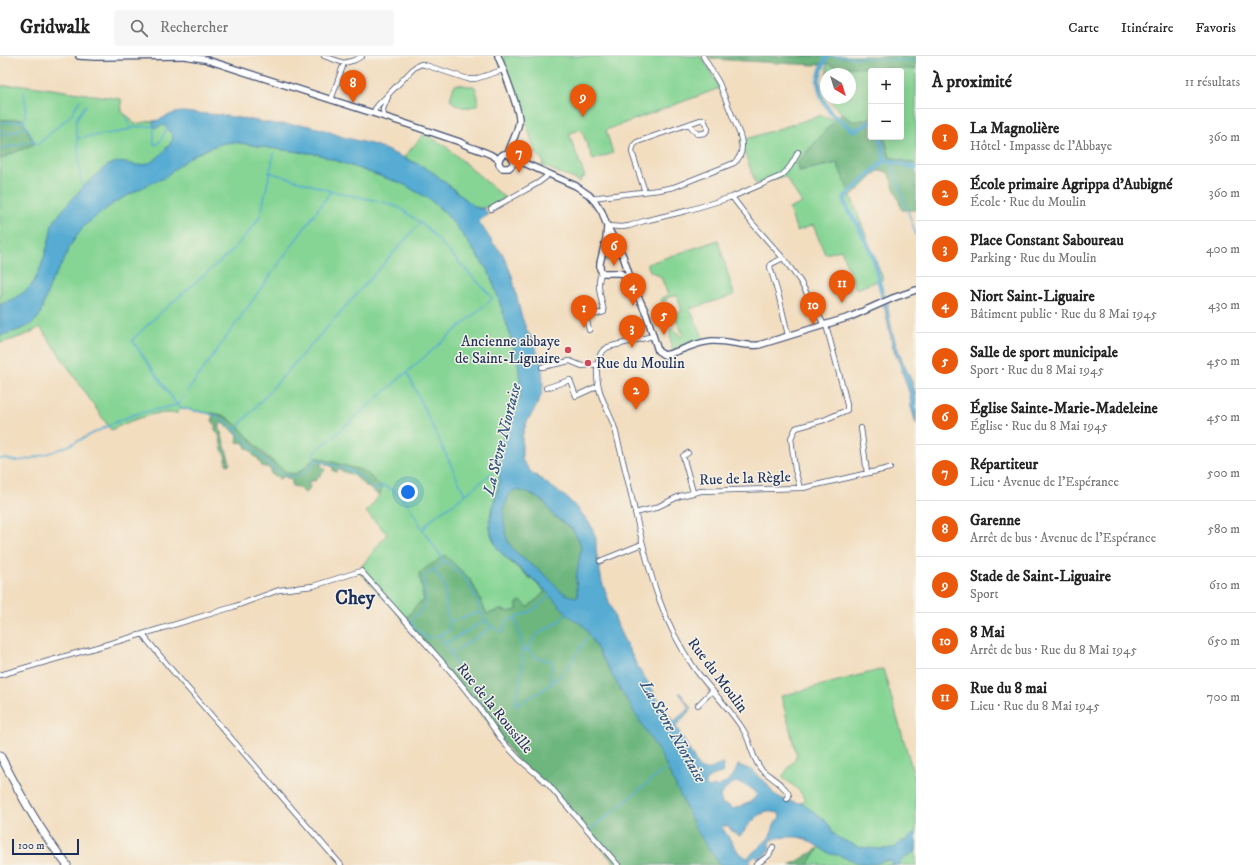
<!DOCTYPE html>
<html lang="fr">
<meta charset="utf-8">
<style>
body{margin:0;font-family:"IM FELL DW Pica",serif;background:#f6f6f6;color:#222}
.controls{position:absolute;right:12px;top:12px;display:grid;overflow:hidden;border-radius:4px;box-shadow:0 4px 16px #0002}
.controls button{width:36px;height:36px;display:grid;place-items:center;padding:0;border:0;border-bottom:1px solid #e0e0e0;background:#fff;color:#222;font:20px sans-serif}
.compass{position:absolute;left:820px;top:12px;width:36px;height:36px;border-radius:50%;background:#fff;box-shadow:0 4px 16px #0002;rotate:142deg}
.scale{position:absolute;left:12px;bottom:10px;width:67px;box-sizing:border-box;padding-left:4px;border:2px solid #1b2f5e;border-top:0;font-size:11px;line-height:14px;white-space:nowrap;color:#1b2f5e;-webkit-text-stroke:3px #f7f3e8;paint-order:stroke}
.you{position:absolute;left:408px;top:436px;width:14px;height:14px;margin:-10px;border:3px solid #fff;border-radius:50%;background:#1a73e8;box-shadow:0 0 0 6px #1a73e833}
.badge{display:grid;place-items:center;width:26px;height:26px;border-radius:50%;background:#ea580c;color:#fff;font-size:13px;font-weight:700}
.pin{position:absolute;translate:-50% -33px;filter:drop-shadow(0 1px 2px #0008)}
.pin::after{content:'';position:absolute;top:21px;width:14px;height:12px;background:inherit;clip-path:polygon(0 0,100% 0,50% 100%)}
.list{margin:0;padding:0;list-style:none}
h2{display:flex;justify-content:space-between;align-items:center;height:52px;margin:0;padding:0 16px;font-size:17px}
h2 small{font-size:13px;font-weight:400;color:#767676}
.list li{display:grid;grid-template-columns:26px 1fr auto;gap:12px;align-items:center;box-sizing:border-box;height:56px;padding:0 16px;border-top:1px solid #e0e0e0}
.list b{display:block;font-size:15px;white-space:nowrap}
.list p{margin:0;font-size:13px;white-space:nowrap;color:#767676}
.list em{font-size:13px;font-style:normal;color:#767676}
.icon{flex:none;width:22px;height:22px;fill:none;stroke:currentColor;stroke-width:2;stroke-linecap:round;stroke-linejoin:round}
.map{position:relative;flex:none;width:916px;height:809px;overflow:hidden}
header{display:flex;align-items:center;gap:24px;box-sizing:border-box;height:56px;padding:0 20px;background:#fff;border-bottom:1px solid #e0e0e0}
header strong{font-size:19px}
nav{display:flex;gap:22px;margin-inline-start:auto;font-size:14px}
.search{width:280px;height:36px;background:#f6f6f6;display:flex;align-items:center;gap:10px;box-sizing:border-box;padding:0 14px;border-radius:4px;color:#767676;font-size:15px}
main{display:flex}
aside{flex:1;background:#fff}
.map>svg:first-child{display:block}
.green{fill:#87d595;stroke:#51827a}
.forest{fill:#6db67e;stroke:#44726e}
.water{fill:#57acd3;stroke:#396e98;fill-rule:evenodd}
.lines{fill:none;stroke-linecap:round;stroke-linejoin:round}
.stream{stroke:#57acd3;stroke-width:1.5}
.canal{stroke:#57acd3;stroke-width:4.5}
.minor-casing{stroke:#3b496d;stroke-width:6}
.tertiary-casing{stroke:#3b496d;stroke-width:8}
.primary-casing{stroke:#3b496d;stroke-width:9}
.minor{stroke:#fff;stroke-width:4.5}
.tertiary{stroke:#fff;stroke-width:5.5}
.primary{stroke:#fff;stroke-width:7}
.poi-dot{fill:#d1495b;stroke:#f7f3e8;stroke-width:1.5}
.labels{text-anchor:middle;stroke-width:3;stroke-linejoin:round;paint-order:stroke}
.poi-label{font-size:15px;fill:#1b2f5e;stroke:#f7f3e8;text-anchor:end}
.street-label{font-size:15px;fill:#1b2f5e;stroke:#f7f3e8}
.water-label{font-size:16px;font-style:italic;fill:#2d5481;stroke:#f7f3e8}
.district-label{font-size:19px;font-weight:bold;fill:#1b2f5e;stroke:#f7f3e8}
</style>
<header>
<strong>Gridwalk</strong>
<div class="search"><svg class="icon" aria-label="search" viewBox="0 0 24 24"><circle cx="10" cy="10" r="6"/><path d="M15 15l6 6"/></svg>Rechercher</div>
<nav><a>Carte</a><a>Itinéraire</a><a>Favoris</a></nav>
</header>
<main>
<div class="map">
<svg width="916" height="809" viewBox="0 0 916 809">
<rect width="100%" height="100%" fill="#f7f3e8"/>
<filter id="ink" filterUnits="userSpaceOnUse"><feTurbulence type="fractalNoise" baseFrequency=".025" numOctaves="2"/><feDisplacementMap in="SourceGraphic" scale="8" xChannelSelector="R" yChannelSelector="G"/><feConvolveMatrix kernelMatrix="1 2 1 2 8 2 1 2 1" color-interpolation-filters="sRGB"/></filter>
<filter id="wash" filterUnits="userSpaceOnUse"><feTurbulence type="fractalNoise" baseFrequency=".012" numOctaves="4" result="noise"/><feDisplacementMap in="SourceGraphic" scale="16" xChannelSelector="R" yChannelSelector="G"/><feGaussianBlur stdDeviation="0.9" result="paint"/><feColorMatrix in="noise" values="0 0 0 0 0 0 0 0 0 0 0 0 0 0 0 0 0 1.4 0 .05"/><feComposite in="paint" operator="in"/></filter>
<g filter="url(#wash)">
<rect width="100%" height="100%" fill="#f2ddbf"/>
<path class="green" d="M503 0H700L708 11 720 32 606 74 613 97 593 104 581 73 569 78 585 121 580 123 581 126 541 109 544 107 538 98 536 97Z
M827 7 837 11 916 13V108L890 101 884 81H901V15H871V61L860 65H851L833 49 829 42H850V18H827Z
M458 28 468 30H474L476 33 478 48C469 54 456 52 450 43L454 30Z
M24 29 121 43 122 56 130 62 134 68 159 64 192 100 214 90 224 87 234 86 276 93 317 98 403 128 429 143 444 156 457 171 489 216 497 238 528 331 496 403 500 424 490 463V472L527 518 546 535 528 551 509 556 501 554 487 558 471 524 422 537 424 544 416 550 404 565 361 517V511L387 478 366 456C372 449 381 440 381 431 374 425 366 414 356 413L315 401C309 407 302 417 293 418 278 419 241 369 225 360 221 358 216 358 210 357 200 356 190 354 180 352L178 357C174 357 170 357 166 357 148 357 127 366 111 374L40 271C28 279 15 283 0 287V103L34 88 22 63 0 64V30Z
M822 59 835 64 798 106 799 115 838 107 883 223 856 233 841 194 825 198 813 169 797 175 789 153 802 147 785 120 756 128 740 85Z
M424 78 443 88 505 142C496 147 486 155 475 151L435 118 404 101Z
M718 184 734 239 690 253 704 283 672 294 670 280H671L670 276 671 273H674L681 281 683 279 674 258 682 255 677 239 666 242V245L662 246 661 242 668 239 661 221 650 215 647 208Z
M613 185 620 199V203L605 204 604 200 607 186Z
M883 613 916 726V809H808L819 791 832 775 824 763 800 747 804 745C804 735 789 727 782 721L797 700 781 640Z"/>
<path class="forest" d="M708 0H916V13L836 11 827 7 814 9 712 3Z
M841 57C854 68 855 67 871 61V81H884L890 101 916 108V154H902L888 116 878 115 851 141 837 107 799 115 798 106Z
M22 63 34 88 0 103V64Z
M211 357C235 359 249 384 265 400 270 405 277 409 282 413 285 415 289 418 293 418 302 417 309 407 315 401L356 413C366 413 374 425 381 431V435L379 440C375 436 370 433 366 430 361 427 359 422 353 419 348 417 343 416 338 413L337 416 333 415V411L321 406V409L325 414 315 425H311L308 426 310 431 307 436 305 437 298 431 292 430V426L291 423H289L284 420 280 423 278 422 277 420H275L271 418V414L267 411H263L260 407 258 402 255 401 249 393 246 392 244 387 237 386 238 380C233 374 228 372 222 367L220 368V373L230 407 229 409 226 408V402L222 393 219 379 215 374V369L212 364 213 362Z
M500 424 517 434 530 437 545 447 553 459 572 473 579 484 581 492 579 510 576 521 578 541H577L731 809H616L548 732 518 705 475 649 404 565 416 550 424 544 419 517 445 499 471 524 487 558 501 554 509 556 517 554V547L521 545 528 551 545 536C526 514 486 498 490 463 491 449 498 437 500 424Z
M819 792 808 809H789L798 805Z"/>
<path class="water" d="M183 56 221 59 275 68 305 69 322 73 343 81 375 89 422 110 435 118 475 151 480 153 484 152 488 159 480 164 479 166 493 187 502 197 505 203 512 220 521 259 527 275 532 282 542 309 543 329 542 337 538 347 526 368 522 380V404L531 416 567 442 578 453 591 469 596 483V495L602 526 620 576 638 611 673 666 690 652 679 637 680 636 685 644 691 651 692 652 676 670 699 712C707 716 714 712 721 707L724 709 722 717 714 719 705 725 706 730 709 732 715 730 717 731C730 724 733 723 738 709L754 715 760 723C769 725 768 735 777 740 781 742 787 745 792 746 796 747 800 746 804 749L824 763 829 769 832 775 837 781 858 791 879 793 894 792 902 785H906L916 775V794C911 800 901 801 899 809H890L892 807 891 805 889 804 874 808 859 807 838 799 830 798 809 785 805 783 798 781H787L777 782 772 784 769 788 770 792 767 797 759 803 755 800 750 805V809H720L697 775 662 701 620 633 587 575 584 570 570 561 546 535 527 518 503 499 497 492 491 477 490 463 500 424 496 399 520 343 521 335 518 307 508 272 497 238 489 216 457 171 444 156 429 143 403 128 317 98 276 93 234 86 224 87 214 90 192 100 177 111 164 122 147 129 114 147 84 170 70 190 64 205 52 224 39 261C29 273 14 275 0 280V249C10 244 20 240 29 232 39 221 45 199 49 184 51 180 50 174 52 169 56 161 78 136 85 129 91 124 104 110 111 108 118 105 128 107 135 109 152 111 163 97 172 85 175 80 169 75 166 70L163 69 154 72 153 66C164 63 171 56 183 56ZM517 434 530 437 545 447 553 459 572 473 579 484 581 492 576 523 578 541C559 540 557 528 544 518 532 509 512 497 507 483 506 479 505 474 505 470 503 462 503 455 506 447 509 440 509 435 517 434ZM736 726 748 730 756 736 757 738C751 749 744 748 733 753L730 750 722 748 720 740 729 729ZM766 755 779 757 780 761 774 768 772 776 768 783 747 802 739 797 721 770H728L734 777 740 780C744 777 745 773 748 770 752 765 756 763 760 758H762Z
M888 247C888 265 895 286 901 302 906 313 912 324 915 336 916 346 916 358 916 368L911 351 910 339 899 306 893 292 884 250 882 249 889 247Z"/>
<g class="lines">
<path class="stream" d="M824 0 916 5
M125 60 131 73
M24 65 26 52 24 36
M0 67 24 65 34 85
M154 70V88L155 89C163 86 162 78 167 73H170
M0 75 4 74
M0 80 27 71
M84 81 120 76 136 71 154 70
M77 82 82 136
M81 82H77C74 63 75 64 86 49
M0 93 34 85 37 89 70 60 80 44
M891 106 916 179
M269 116 331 135 382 146 400 152 426 171 466 214 491 240 492 243 407 316 465 439 493 416
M407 316 313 398 316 404 349 414 357 418 375 434H377L382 429 394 435 408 448 423 474C433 457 451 451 465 439
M187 336 331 135
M184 340 177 349 178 350C190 356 207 355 219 361 242 373 270 423 295 421 304 420 311 410 316 404
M235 374 420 167
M0 403C6 401 9 404 15 405 21 405 30 403 36 401 68 393 95 375 125 362L136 358 177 349 132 284 159 258 232 195 255 168 261 158 274 97
M423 474 445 506 424 520 426 546 423 553 410 565C427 585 427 586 450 574L446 554 445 529 433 513
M445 506 449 507C454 513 462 518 467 525 479 541 478 569 503 576L507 565 515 562C526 594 524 614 515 646L516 649C535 639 554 629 568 611 576 601 580 587 591 579
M515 562C531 557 539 550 551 538
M449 566 481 556
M440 580 445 588 486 564
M445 588 451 598 492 571
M528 593 534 601 551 605C555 611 551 614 551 621 551 623 552 625 553 627
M523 595 528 593 532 584 541 576 558 566 568 557
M451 598 464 622 481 635 486 640 480 646
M591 773 664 714"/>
<path class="canal" d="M827 0 821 14 818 25 822 42 830 56 853 74H856L871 66
M880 81 885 104
M885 104 916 112
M883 242 873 200 857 167 848 154 845 147V141L885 104"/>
</g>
</g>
<g filter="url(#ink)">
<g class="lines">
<g class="minor-casing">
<path id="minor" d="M324 0 344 7
M331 44 344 7 355 4 362 0
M374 57 375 53 378 49 415 11 421 8 425 9 468 23H475L503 14
M384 61 383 53 388 41
M645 136 632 96 633 90 637 86 700 64H704L708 73 705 77 697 78 689 68
M732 141 781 120C789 114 794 105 798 96
M593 143 599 141 659 134 674 131 734 107C743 100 743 89 740 79L719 27 703 0
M491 153 538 127 546 121 547 117
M607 170 622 171 629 170 644 165 686 155 732 141 752 167 783 202 800 225 824 269
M783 202 771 208 770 211 779 241 788 279
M589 274 586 261 604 256C602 244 595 228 602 216
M653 280 608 291C606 293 603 294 601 297 596 306 596 322 599 332 602 346 611 359 615 373 622 401 629 428 635 456 649 515 660 563 695 613 710 634 730 652 744 675 751 687 752 702 761 713 768 720 788 731 789 740L787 743
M542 311 570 305 582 310 598 308
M546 332 570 324 576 340 598 330
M861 372 867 417
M688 397 683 400 693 436
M800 432H803L890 412
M635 457 655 452 680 440 701 435 800 432 795 414 791 382 796 372 824 364 847 354V349L844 336 826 269
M600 505 642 488
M143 578 147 584 171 613 341 809
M0 619 143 578 233 551 279 534 313 530 361 515 452 617 477 648 503 686 520 704 547 727 618 809
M698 649 712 635
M756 809 769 799 773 791"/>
</g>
<g class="tertiary-casing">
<path id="tertiary" d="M79 0 96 1 183 0
M184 0 204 3 407 68 460 86C472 94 488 94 499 104
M498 0C503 13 520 54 519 65 518 76 511 87 508 98
M513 102V108L509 112H502L499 108C498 98 507 94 513 102L576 130 589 139 596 147 602 156 607 170 623 200 633 230 646 257 658 295 664 299C680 296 695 286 712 285 728 284 743 291 759 289L850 261 893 242 916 234
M607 171 606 183 600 207V213L603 217H620L630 223"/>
</g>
<g class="primary-casing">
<path id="primary" d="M0 699C20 738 40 775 67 809"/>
</g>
<use href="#minor" class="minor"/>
<use href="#tertiary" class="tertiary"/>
<use href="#primary" class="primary"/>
</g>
</g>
<g class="poi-dot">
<circle cx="568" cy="294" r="4"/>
<circle cx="588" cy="307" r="4"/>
</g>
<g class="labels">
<g class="poi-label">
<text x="560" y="290">Ancienne abbaye<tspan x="560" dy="17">de Saint-Liguaire</tspan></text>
<text x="596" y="312" text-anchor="start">Rue du Moulin</text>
</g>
<g class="street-label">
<text transform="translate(745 422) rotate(-2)" y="5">Rue de la Règle</text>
<text transform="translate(718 619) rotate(53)" y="5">Rue du Moulin</text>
<text transform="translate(495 652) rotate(51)" y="5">Rue de la Roussille</text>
</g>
<g class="water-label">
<text transform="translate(501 383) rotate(-76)" y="6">La Sèvre Niortaise</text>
<text transform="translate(674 675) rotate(60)" y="6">La Sèvre Niortaise</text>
</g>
<g class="district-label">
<text x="355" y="548">Chey</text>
</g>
</g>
</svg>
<div class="controls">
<button>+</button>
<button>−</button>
</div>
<svg class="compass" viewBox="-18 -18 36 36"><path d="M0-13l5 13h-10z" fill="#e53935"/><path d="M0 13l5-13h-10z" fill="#767676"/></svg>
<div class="scale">100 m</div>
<div class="you"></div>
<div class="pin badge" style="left:584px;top:272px">1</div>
<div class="pin badge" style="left:636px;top:354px">2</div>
<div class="pin badge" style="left:632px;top:292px">3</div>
<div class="pin badge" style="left:633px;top:250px">4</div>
<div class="pin badge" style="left:664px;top:279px">5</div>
<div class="pin badge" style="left:614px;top:210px">6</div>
<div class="pin badge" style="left:519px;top:117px">7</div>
<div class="pin badge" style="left:353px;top:47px">8</div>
<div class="pin badge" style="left:583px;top:61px">9</div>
<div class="pin badge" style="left:813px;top:269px">10</div>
<div class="pin badge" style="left:842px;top:247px">11</div>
</div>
<aside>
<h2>À proximité<small>11 résultats</small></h2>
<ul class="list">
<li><span class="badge">1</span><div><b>La Magnolière</b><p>Hôtel · Impasse de l'Abbaye</p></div><em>360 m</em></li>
<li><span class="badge">2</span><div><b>École primaire Agrippa d'Aubigné</b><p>École · Rue du Moulin</p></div><em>360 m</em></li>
<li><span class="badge">3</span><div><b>Place Constant Saboureau</b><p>Parking · Rue du Moulin</p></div><em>400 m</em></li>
<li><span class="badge">4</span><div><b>Niort Saint-Liguaire</b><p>Bâtiment public · Rue du 8 Mai 1945</p></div><em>430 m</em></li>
<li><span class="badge">5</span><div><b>Salle de sport municipale</b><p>Sport · Rue du 8 Mai 1945</p></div><em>450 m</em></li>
<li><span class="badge">6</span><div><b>Église Sainte-Marie-Madeleine</b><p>Église · Rue du 8 Mai 1945</p></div><em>450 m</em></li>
<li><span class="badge">7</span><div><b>Répartiteur</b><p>Lieu · Avenue de l'Espérance</p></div><em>500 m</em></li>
<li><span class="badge">8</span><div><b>Garenne</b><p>Arrêt de bus · Avenue de l'Espérance</p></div><em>580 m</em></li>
<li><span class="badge">9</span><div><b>Stade de Saint-Liguaire</b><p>Sport</p></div><em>610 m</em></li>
<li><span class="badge">10</span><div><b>8 Mai</b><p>Arrêt de bus · Rue du 8 Mai 1945</p></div><em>650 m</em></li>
<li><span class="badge">11</span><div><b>Rue du 8 mai</b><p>Lieu · Rue du 8 Mai 1945</p></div><em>700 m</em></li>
</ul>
</aside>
</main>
